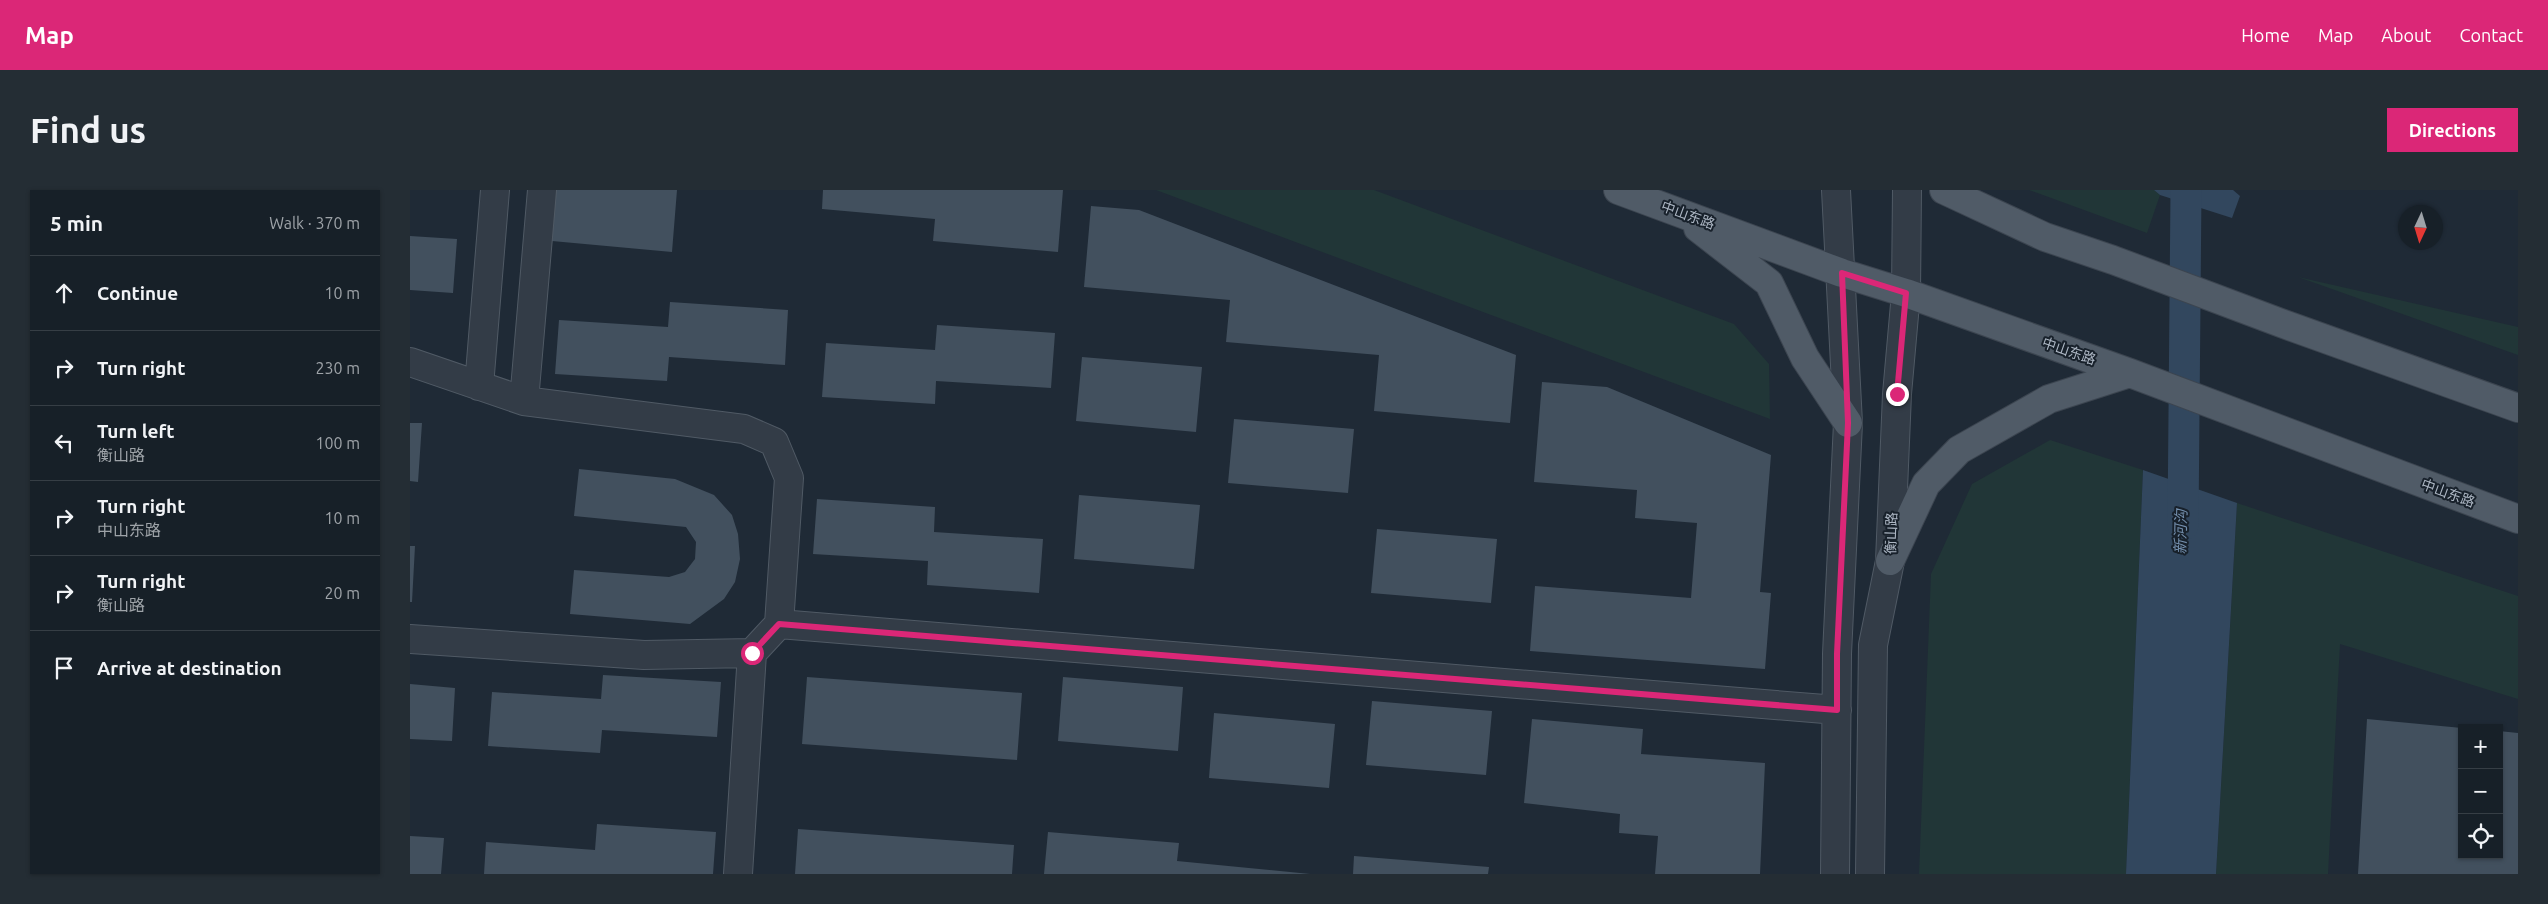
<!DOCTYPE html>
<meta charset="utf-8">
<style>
body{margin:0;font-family:Ubuntu,"Noto Sans SC",sans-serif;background:#242d34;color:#f1f3f6}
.controls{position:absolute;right:15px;bottom:15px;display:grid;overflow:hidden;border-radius:0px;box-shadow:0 1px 4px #0004}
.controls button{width:45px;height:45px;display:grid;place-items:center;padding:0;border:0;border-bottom:1px solid #363e45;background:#172028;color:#f1f3f6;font:25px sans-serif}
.compass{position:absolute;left:1988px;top:15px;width:45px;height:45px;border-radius:50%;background:#172028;box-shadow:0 1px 4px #0004;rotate:184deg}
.stop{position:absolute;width:15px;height:15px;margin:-11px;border:4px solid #db2777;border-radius:50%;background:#fff}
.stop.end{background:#db2777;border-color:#fff;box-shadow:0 1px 5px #0008}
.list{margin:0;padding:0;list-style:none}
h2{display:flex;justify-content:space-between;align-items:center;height:65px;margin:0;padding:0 20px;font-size:21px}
h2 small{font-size:16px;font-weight:400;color:#9ea3a8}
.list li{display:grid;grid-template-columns:32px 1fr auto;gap:15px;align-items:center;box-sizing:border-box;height:75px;padding:0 20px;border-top:1px solid #363e45}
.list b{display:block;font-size:19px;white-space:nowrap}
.list p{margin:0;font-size:16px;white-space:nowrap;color:#9ea3a8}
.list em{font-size:16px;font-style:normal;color:#9ea3a8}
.icon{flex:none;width:28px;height:28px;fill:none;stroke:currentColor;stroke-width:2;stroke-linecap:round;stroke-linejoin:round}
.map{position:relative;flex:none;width:2108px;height:684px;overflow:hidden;border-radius:0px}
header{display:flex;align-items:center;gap:30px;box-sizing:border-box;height:70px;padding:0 25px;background:#db2777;color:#fff}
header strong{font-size:24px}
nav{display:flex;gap:28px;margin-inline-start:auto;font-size:18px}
.intro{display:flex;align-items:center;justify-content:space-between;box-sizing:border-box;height:120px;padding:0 30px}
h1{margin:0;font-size:35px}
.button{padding:12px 22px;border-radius:0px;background:#db2777;color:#fff;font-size:18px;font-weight:700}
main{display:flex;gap:30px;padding:0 30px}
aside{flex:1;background:#172028;border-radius:0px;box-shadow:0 1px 4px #0004}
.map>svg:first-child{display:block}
.green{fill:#213637}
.water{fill:#32475e}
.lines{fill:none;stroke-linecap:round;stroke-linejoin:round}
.canal{stroke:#32475e;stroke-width:31}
.building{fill:#42505e}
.minor-casing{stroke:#505a65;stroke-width:30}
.major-casing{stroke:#3c4550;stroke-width:30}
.minor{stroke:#333c47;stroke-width:28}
.major{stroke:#505b67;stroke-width:28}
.route{stroke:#db2777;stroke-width:6}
.labels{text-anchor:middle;stroke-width:4;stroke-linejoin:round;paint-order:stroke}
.street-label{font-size:14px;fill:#adb7c4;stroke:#18212b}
.water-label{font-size:15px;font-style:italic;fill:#748fad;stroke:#18212b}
</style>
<header>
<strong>Map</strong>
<nav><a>Home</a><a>Map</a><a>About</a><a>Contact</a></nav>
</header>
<div class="intro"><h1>Find us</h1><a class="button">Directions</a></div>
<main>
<aside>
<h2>5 min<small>Walk · 370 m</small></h2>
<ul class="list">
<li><svg class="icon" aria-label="ahead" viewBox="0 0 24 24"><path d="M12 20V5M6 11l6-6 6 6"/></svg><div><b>Continue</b></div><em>10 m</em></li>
<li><svg class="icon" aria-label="right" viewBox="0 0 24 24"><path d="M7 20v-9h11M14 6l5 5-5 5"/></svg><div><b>Turn right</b></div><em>230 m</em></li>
<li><svg class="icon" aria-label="left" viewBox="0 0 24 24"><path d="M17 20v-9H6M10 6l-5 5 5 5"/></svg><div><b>Turn left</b><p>衡山路</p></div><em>100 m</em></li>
<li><svg class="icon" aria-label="right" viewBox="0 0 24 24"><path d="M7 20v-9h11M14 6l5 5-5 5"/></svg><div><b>Turn right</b><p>中山东路</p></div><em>10 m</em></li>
<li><svg class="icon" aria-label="right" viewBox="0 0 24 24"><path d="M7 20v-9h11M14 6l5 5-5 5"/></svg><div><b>Turn right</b><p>衡山路</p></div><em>20 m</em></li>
<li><svg class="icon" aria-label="arrive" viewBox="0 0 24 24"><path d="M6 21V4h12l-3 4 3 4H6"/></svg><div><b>Arrive at destination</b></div></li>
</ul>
</aside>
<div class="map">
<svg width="2108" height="684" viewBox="0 0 2108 684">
<rect width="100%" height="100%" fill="#1f2a36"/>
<path class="green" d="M746 0H964L1324 134 1359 174 1360 229Z
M1619 0H1744L1750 5 1737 43Z
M1888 87 2108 137V165Z
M1640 250 1733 280 1716 684H1509L1521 384 1562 294Z
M1827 313 2108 406V509L1930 454 1918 684H1806Z"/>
<path class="water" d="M1744 0H1823L1830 6 1822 28 1750 5Z
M1733 280 1827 313 1806 684H1716Z"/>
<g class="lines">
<path class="canal" d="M1773 335 1776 0"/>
</g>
<path class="building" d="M146 0H267L262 62 142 51Z
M413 0H653L648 62 523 51 525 29 412 19Z
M681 16 729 20 1106 165 1100 233 964 221 969 165 816 152 820 110 674 97Z
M0 46 47 49 43 103 0 100Z
M260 112 378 120 375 175 259 167 257 191 145 184 149 130 258 137Z
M527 135 645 143 641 198 526 191 525 214 412 207 416 153 525 160Z
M672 167 792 177 786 242 666 231Z
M1132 192 1197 197 1361 265 1350 402 1361 403 1355 479 1120 461 1125 396 1281 408 1287 333 1225 328 1227 300 1124 292Z
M824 229 944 239 938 303 818 293Z
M0 233H12L8 292 0 291Z
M169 279 265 289 304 305 322 325 328 344 330 369 325 392 314 409 280 434 160 424 164 380 259 387 275 382 285 369 286 352 276 337 164 326Z
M669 305 790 315 784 379 664 369Z
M407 309 525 317 524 342 633 349 629 403 517 395 518 371 403 364Z
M967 339 1087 349 1081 413 961 403Z
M0 356H5L2 412H0Z
M193 485 311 492 307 547 192 540 190 563 78 556 82 502 191 509Z
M397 487 612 503 607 570 392 554Z
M653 487 773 497 768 561 648 551Z
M0 494 45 498 42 551 0 549Z
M962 511 1082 521 1076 585 956 575Z
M804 523 925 534 919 598 799 588Z
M1122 529 1233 539 1231 564 1355 573 1350 684H1245L1248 646 1209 643 1210 624 1114 613Z
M1957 529 2052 538V665H2089V541L2108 543V684H1948Z
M187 634 306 642 303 684H74L76 652 185 660Z
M388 639 604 655 602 684H385Z
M638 642 769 653 767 671 900 684H634Z
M0 646 34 648 31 684H0Z
M944 666 1079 677 1078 684H943Z"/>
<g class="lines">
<g class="minor-casing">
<path id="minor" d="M0 172 114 211 334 239 364 252 379 288 369 434 342 463 328 684
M69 196 85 0
M114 211 132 0
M369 434 1427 520
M0 449 234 465 342 463
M1425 684 1427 464 1438 233 1426 0
M1460 684 1463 455 1480 371 1487 204 1496 103 1497 0"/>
</g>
<g class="major-casing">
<path id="major" d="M1208 0 1432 83 1496 103 1720 183 2108 329
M1534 0 1635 47 1703 70 1871 133 2108 218
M1288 38 1359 93 1395 168 1438 233
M1480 371 1516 294 1549 260 1639 209 1720 183"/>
</g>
<use href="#minor" class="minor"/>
<use href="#major" class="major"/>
</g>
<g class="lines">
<path class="route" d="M342 463 369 434 1427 520V464L1438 233 1432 83 1496 103 1487 204"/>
</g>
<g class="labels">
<g class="street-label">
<text transform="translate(1278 25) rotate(20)" y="5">中山东路</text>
<text transform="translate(1659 161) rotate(19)" y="5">中山东路</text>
<text transform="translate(2038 303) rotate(20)" y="5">中山东路</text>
<text transform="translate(1481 343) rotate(-88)" y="5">衡山路</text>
</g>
<g class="water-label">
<text transform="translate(1771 342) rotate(-89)" y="5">新河沟</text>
</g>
</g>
</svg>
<div class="controls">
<button>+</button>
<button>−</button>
<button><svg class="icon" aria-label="locate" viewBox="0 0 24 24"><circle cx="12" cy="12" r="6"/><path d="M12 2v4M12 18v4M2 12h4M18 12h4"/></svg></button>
</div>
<svg class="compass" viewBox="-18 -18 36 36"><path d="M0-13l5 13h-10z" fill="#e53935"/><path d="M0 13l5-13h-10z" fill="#9ea3a8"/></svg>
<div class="stop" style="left:342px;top:463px"></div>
<div class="stop end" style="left:1487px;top:204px"></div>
</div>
</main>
